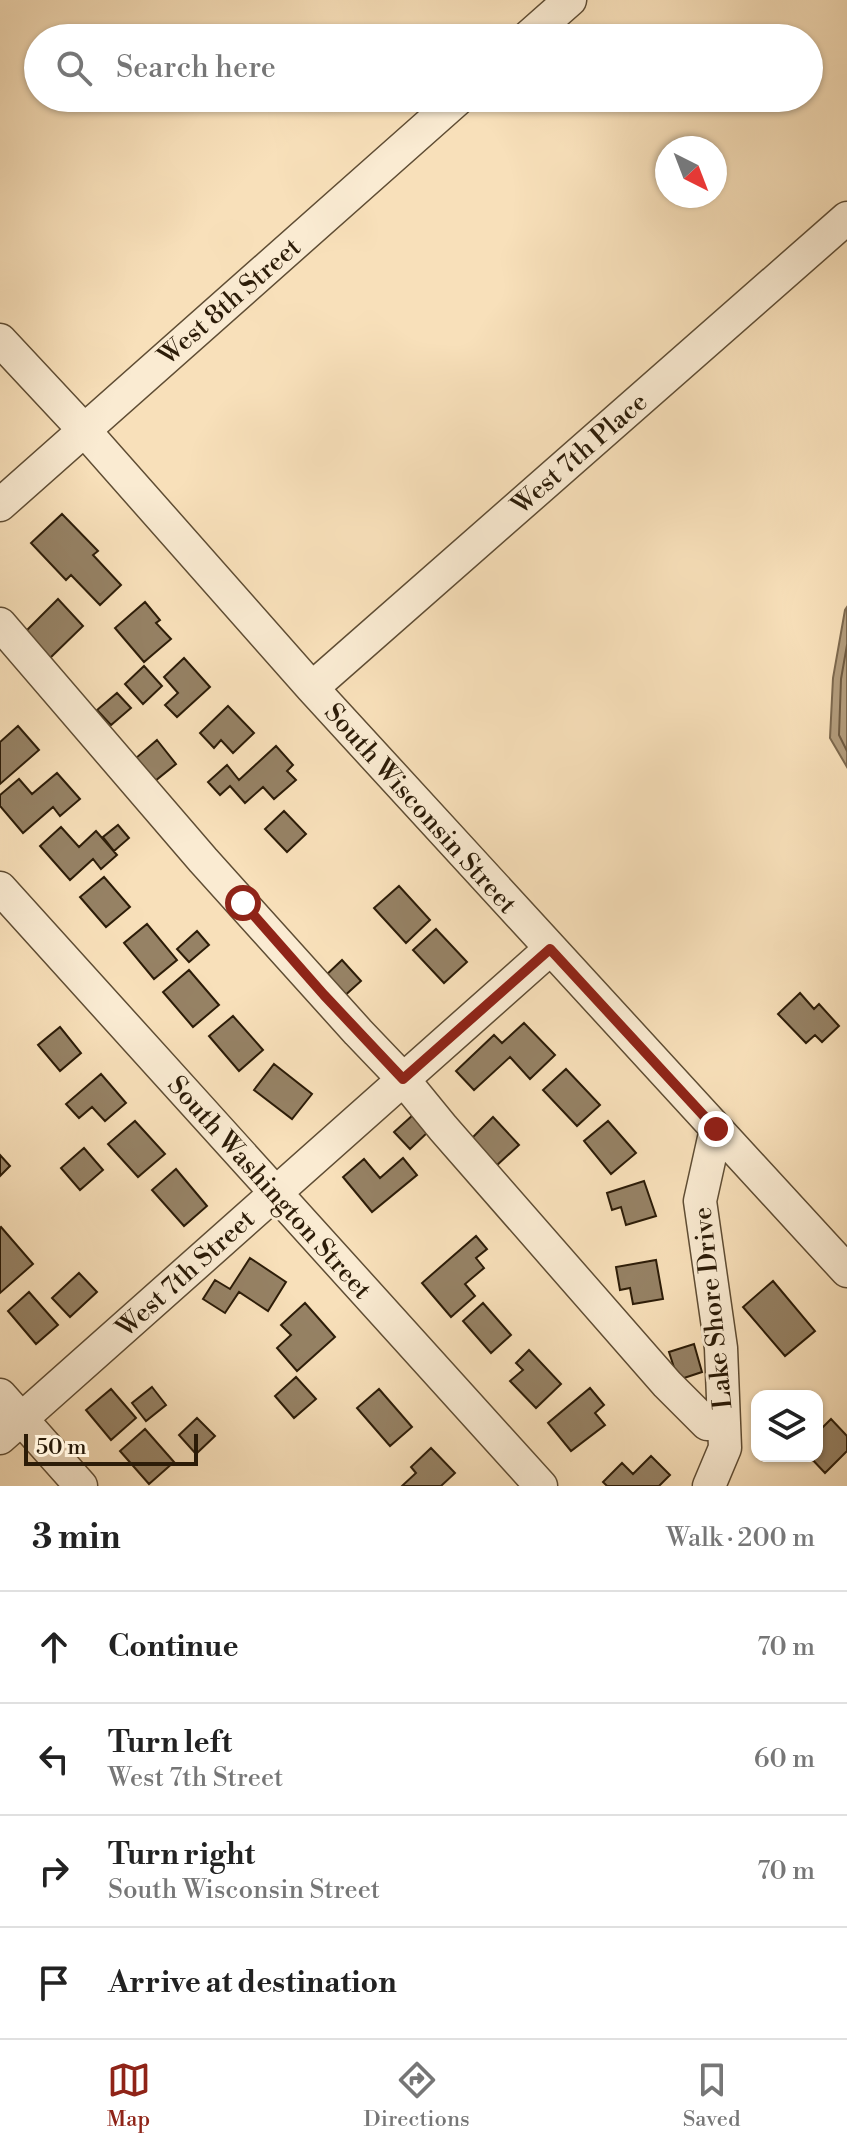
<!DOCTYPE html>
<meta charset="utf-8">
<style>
body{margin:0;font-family:"Libre Bodoni",serif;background:#f6f6f6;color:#222}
.controls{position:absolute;right:24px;bottom:24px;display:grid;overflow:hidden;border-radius:16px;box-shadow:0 2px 6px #0004}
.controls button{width:72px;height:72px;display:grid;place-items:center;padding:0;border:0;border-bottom:2px solid #e0e0e0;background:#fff;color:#222;font:40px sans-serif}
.compass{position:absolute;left:655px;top:136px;width:72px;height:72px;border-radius:50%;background:#fff;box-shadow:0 2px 6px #0004;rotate:138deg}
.scale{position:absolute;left:24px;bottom:20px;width:174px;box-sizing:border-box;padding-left:8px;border:4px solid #2c1c08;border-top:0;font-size:22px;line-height:28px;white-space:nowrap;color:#2c1c08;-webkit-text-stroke:6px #faebd2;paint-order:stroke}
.stop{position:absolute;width:24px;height:24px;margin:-18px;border:6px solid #8f2418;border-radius:50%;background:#fff}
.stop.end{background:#8f2418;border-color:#fff;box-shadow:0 2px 8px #0008}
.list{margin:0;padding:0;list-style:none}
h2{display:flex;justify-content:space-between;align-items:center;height:104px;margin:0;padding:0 32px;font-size:34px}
h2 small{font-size:26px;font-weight:400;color:#767676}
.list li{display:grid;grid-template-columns:52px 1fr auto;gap:24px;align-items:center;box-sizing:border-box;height:112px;padding:0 32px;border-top:2px solid #e0e0e0}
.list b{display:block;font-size:30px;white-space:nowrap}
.list p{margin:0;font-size:26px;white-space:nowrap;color:#767676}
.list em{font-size:26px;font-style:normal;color:#767676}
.icon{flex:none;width:44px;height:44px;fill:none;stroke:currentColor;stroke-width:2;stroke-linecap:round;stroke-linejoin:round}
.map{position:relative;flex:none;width:847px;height:1486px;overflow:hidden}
.search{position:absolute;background:#fff;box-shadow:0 2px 6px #0004;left:24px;right:24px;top:24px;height:88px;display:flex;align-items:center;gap:20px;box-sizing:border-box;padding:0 28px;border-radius:44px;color:#767676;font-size:30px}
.sheet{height:552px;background:#fff}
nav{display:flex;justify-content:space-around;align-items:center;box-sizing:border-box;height:112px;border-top:2px solid #e0e0e0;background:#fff;font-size:22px;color:#767676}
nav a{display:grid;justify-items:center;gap:4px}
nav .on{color:#8f2418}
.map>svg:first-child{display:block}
.water{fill:#b39d7d;stroke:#7d694e;stroke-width:2}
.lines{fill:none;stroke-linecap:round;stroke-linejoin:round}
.shore{stroke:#705c42;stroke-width:2}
.building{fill:#968265;stroke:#2c1c08;stroke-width:2}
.minor-casing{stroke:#5f4d34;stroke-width:35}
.minor{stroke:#faebd2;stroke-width:32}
.route{stroke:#8f2418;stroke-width:10}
.labels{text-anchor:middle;stroke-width:6;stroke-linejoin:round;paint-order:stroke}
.street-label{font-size:26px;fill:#2c1c08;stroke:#faebd2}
</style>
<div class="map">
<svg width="847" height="1486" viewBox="0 0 847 1486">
<rect width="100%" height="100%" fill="#f8e0ba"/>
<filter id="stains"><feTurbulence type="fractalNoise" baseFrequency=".0025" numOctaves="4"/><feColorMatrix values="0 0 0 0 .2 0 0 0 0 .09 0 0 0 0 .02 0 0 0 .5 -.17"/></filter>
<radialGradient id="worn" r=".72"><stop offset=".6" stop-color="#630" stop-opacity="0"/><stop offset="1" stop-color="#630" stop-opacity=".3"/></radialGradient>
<path class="water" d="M847 607V767L830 738 833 678 845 610Z"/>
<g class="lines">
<path class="shore" d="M847 645 841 679 839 735 847 751"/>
</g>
<path class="building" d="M62 514 98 551 93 555 121 585 100 605 71 575 66 580 31 543Z
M58 599 83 626 49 659 24 633Z
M145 602 160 620 156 623 171 639 144 662 115 628Z
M184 658 210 687 177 717 165 705 178 693 164 677Z
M144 666 162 686 143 704 125 684Z
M117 693 131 708 111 725 97 710Z
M228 706 254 733 233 753 221 740 214 748 200 733Z
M18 726 39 750 0 784V742Z
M157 740 176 764 155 781 136 758Z
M276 746 293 765 287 771 296 780 274 799 263 787 245 803 230 786 220 795 208 782 227 765 239 780Z
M57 773 80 799 60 816 53 807 23 833 0 806V795L19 779 32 794Z
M284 811 306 834 287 852 265 829Z
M118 825 129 838 114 851 103 837Z
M61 827 79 847 96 831 117 855 101 869 93 859 70 880 40 846Z
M104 877 130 907 106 927 80 897Z
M399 886 430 920 406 943 374 908Z
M147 924 177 960 154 979 124 943Z
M436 929 467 962 444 983 413 950Z
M197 931 209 945 189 962 177 949Z
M342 960 361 981 342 998 323 978Z
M189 970 219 1005 193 1027 163 992Z
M800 993 814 1009 819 1004 839 1026 822 1042 815 1035 806 1043 778 1014Z
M233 1016 263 1050 239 1071 209 1036Z
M524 1023 555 1055 530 1079 510 1057 474 1090 456 1071 494 1035 502 1043Z
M60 1027 81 1053 60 1071 38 1045Z
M274 1064 312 1094 292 1119 254 1090Z
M566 1069 600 1105 577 1126 543 1090Z
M101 1074 126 1103 105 1121 92 1107 79 1118 66 1104Z
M413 1115 428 1132 410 1149 394 1132Z
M493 1117 519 1145 496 1166 471 1139Z
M135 1121 165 1154 138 1177 108 1144Z
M608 1121 636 1153 611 1174 584 1141Z
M84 1148 103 1170 80 1190 61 1168Z
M0 1155 10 1166 0 1176Z
M403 1158 417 1175 372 1212 343 1177 364 1159 380 1178Z
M176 1169 207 1206 184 1226 152 1190Z
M644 1181 656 1216 626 1225 621 1207 612 1210 607 1193Z
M1 1227 33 1264 0 1293V1228Z
M476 1236 487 1249 476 1258 484 1268 465 1284 475 1296 451 1317 422 1283Z
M250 1258 286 1282 268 1311 239 1292 225 1313 203 1299 215 1280 230 1289Z
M656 1260 663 1299 633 1304 630 1288 620 1290 616 1267Z
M79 1273 97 1292 70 1317 52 1298Z
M773 1281 815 1331 785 1356 743 1307Z
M29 1292 58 1325 36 1344 8 1311Z
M305 1303 335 1337 297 1371 277 1348 291 1335 281 1325Z
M483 1303 511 1335 491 1353 463 1321Z
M694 1344 702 1372 678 1380 669 1352Z
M529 1350 561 1384 536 1408 510 1381 523 1370 516 1363Z
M296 1377 316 1399 294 1418 275 1396Z
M152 1387 166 1405 146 1421 132 1403Z
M590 1388 604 1405 595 1413 605 1425 571 1451 548 1423Z
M111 1389 136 1418 111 1440 86 1410Z
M379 1389 412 1427 390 1446 357 1408Z
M197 1418 215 1436 196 1454 179 1435Z
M831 1419 847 1436V1451L825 1473 809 1456H817V1433Z
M145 1429 174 1462 149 1484 120 1451Z
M431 1448 455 1473 441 1486H402L416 1473 411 1467Z
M651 1456 670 1475 659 1486H607L603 1482 622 1463 633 1474Z"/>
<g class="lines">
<g class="minor-casing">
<path id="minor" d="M527 38 570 0
M0 340 84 430 312 688 847 1271
M0 505 459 98
M0 624 203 860 358 1032 403 1079 443 1128 667 1384 707 1424 724 1423
M312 688 847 218
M0 888 541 1486
M0 1395 81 1486
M0 1438 550 949
M709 1486 725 1448 721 1348 700 1201 716 1129"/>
</g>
<use href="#minor" class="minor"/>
</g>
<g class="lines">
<path class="route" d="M243 903 324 995 403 1079 550 949 716 1129"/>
</g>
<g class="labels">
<g class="street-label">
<text transform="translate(229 301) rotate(-41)" y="9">West 8th Street</text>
<text transform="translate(579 453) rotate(-41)" y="9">West 7th Place</text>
<text transform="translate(421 808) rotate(48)" y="9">South Wisconsin Street</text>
<text transform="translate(270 1187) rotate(48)" y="9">South Washington Street</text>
<text transform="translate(185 1273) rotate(-42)" y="9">West 7th Street</text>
<text transform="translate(712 1308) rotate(-96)" y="9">Lake Shore Drive</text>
</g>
</g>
<rect width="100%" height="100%" filter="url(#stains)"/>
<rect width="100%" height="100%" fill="url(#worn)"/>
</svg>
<div class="controls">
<button><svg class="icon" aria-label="layers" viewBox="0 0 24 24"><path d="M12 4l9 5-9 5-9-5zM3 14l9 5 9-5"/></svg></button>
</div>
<svg class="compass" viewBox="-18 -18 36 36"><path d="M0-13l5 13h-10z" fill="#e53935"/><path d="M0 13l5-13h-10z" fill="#767676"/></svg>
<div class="scale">50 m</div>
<div class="stop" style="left:243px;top:903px"></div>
<div class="stop end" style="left:716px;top:1129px"></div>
<div class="search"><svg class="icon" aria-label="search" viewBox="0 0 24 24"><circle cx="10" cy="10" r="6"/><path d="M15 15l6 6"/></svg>Search here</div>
</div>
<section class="sheet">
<h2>3 min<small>Walk · 200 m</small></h2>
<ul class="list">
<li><svg class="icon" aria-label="ahead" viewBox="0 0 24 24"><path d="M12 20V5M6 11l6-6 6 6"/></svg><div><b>Continue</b></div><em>70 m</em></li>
<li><svg class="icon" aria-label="left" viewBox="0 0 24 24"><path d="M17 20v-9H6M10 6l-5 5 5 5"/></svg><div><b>Turn left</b><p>West 7th Street</p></div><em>60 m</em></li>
<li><svg class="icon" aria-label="right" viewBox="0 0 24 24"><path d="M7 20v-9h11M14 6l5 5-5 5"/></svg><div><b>Turn right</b><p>South Wisconsin Street</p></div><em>70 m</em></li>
<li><svg class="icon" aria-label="arrive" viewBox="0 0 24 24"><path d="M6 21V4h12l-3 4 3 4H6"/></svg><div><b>Arrive at destination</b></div></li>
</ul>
</section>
<nav>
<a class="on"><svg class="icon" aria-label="map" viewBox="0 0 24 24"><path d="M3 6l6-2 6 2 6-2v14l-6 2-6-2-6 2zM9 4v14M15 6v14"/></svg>Map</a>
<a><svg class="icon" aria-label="directions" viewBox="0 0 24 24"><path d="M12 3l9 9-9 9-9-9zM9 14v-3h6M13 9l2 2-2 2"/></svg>Directions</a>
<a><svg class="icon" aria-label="saved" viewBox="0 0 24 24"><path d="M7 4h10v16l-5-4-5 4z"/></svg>Saved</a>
</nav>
